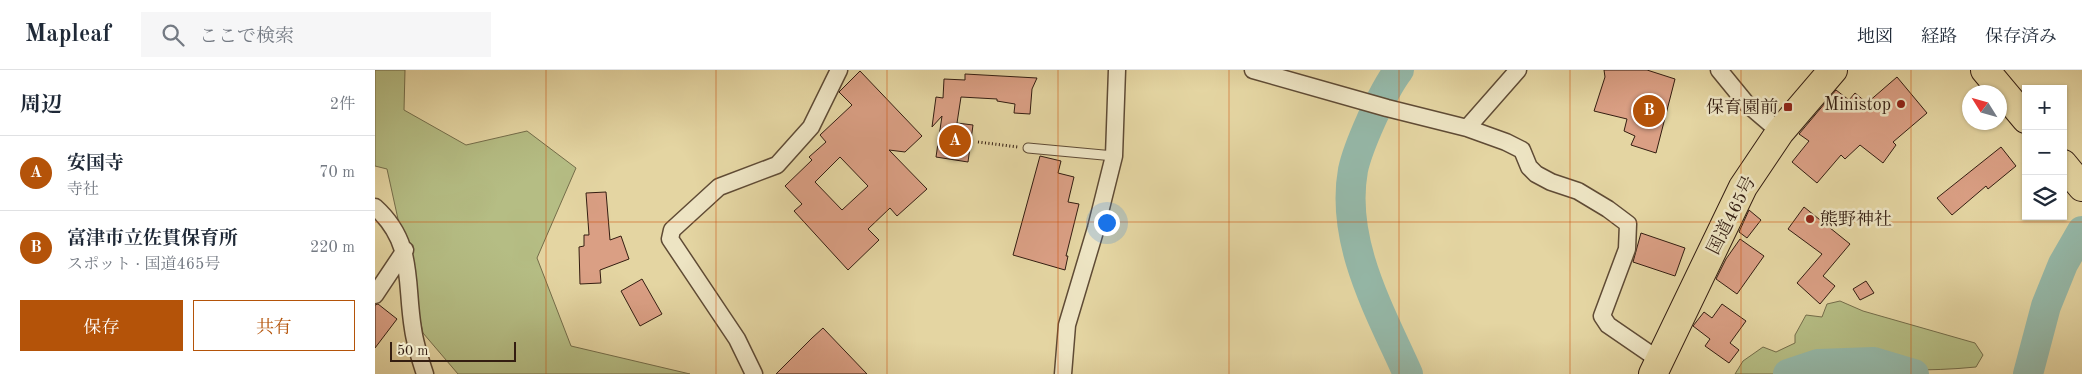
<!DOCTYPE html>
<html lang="ja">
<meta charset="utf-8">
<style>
body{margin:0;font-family:"Old Standard TT","Noto Serif JP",serif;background:#f6f6f7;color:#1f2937}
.controls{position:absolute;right:15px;top:15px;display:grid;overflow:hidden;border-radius:0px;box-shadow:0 1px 4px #0004}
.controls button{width:45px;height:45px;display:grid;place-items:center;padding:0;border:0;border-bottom:1px solid #e0e1e3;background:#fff;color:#1f2937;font:25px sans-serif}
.compass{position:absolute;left:1587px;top:15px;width:45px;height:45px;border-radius:50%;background:#fff;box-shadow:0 1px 4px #0004;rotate:307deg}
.scale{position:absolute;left:15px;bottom:12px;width:126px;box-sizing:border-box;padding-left:5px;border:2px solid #331d11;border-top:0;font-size:14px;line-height:18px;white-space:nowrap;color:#331d11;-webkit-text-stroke:4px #ede4c3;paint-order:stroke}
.you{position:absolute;left:731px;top:152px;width:18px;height:18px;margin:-12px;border:4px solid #fff;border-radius:50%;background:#1a73e8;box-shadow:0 0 0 8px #1a73e833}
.badge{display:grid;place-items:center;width:32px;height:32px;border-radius:50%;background:#b45309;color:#fff;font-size:16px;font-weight:700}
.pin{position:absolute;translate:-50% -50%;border:2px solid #fff;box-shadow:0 1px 5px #0006}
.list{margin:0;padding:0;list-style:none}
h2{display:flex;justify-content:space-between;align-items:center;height:65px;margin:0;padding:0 20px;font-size:21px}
h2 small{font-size:16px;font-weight:400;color:#747a83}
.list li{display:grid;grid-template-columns:32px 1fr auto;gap:15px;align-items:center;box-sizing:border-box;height:75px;padding:0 20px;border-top:1px solid #e0e1e3}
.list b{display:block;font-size:19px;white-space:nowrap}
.list p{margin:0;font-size:16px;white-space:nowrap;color:#747a83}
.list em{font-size:16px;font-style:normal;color:#747a83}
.actions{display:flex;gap:10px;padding:15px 20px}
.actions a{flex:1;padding:11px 0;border:1px solid #b45309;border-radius:0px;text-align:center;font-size:18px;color:#b45309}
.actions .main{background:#b45309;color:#fff}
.icon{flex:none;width:28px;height:28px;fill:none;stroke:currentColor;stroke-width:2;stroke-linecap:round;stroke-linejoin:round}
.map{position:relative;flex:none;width:1707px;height:304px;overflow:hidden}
header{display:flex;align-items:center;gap:30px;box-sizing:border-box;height:70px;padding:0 25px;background:#fff;border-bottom:1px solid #e0e1e3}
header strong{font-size:24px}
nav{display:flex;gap:28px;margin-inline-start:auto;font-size:18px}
.search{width:350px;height:45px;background:#f6f6f7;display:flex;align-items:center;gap:12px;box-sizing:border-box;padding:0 18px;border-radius:0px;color:#747a83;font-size:19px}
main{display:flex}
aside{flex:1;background:#fff}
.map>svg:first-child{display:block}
.green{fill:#b5bd84;stroke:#746d4a}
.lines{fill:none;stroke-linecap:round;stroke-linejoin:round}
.river{stroke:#95b8a8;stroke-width:30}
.building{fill:#da9f84;stroke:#331d11;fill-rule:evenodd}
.service-casing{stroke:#5f4b35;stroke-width:11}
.minor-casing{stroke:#5f4b35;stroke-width:19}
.trunk-casing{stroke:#331d11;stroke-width:30}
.path{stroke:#331d11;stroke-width:3;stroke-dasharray:1 2.5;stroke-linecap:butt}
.service{stroke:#ede4c3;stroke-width:9}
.minor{stroke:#ede4c3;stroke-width:16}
.trunk{stroke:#e4d5a2;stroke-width:28}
.grid{fill:none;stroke:#cd500d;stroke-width:1;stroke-opacity:0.55}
.poi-dot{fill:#8f2418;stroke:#ede4c3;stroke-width:2}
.labels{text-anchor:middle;stroke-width:5;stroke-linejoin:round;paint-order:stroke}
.poi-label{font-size:18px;fill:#331d11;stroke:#ede4c3;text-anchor:end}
.street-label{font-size:18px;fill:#331d11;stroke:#ede4c3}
</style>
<header>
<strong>Mapleaf</strong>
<div class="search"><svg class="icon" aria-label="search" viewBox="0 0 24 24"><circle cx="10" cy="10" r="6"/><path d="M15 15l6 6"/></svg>ここで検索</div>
<nav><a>地図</a><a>経路</a><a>保存済み</a></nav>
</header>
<main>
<aside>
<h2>周辺<small>2件</small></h2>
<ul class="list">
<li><span class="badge">A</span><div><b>安国寺</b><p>寺社</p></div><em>70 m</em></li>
<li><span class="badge">B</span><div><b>富津市立佐貫保育所</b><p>スポット · 国道465号</p></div><em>220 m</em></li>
</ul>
<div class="actions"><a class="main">保存</a><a>共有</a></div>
</aside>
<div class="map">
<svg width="1707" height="304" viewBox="0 0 1707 304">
<rect width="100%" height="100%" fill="#e4d5a2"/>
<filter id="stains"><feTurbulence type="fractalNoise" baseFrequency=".004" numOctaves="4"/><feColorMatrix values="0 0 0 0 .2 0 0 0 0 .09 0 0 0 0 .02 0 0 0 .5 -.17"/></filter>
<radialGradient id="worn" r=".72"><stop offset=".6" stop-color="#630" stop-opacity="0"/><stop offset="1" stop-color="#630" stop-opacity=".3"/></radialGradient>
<path class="green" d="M0 0H30L29 40 91 75 152 61 201 98 162 188 196 276 315 304H83L48 263 12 99 0 96Z
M1465 231 1488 241 1600 273 1608 285 1601 297C1553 302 1506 299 1458 301L1453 304H1360L1368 291 1388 277 1401 282 1420 273V265L1431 245 1447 247 1452 234Z"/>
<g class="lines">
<path class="river" d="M1024 0C1013 14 1006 30 998 46 990 64 982 81 978 100 965 172 1005 241 1033 304
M1413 304 1443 294 1499 292 1539 304
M1653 304 1671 236 1688 194 1707 161"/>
</g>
<path class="building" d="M1229 0H1272L1300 9 1281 83 1256 75 1260 66 1249 61 1252 49 1219 41 1230 7Z
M485 1 547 66 530 82 514 80 552 119 522 146 515 138 493 159 504 170 473 200 419 141 427 134 410 116 437 90 434 87 451 72 445 65 477 35 464 22ZM465 87 493 116 467 140 440 112Z
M590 4 662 8 657 19 655 44 639 43 640 34 622 31V29L586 27 582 53 598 55 593 92 561 87 567 46 557 57 561 27 568 28 569 9 590 10Z
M1522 7 1552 43 1518 72 1521 75 1508 93 1485 75 1470 89 1466 85 1442 113 1417 92 1434 71 1424 64 1461 20 1474 30 1480 23 1492 33Z
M1626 77 1641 96 1613 119 1611 116 1577 145 1562 128Z
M665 86 686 91 683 103 699 107 693 132 704 134 691 186H693L690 200 638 185Z
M231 122 235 170 246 166 254 189 225 200 226 213 205 214 204 177 209 176V165H214L211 123Z
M1429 137 1475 174 1448 206 1460 216 1445 234 1422 213 1447 184 1413 159Z
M1374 140 1386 150 1372 168 1364 162Z
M1266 163 1310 178 1300 206 1258 192Z
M1365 169 1389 186 1362 224 1341 209 1351 189Z
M267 209 287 244 265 256 246 221Z
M1491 211 1499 223 1485 230 1478 219Z
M3 234 22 249 0 278V235Z
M1347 234 1371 251 1355 273 1364 280 1354 293 1330 276 1335 269 1318 256 1329 242 1337 248Z
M448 258 492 304H401L437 268Z"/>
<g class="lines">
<g class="service-casing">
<path id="service" d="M653 78 739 86"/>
</g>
<g class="minor-casing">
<path id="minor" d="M878 0 1012 38 1092 58 1131 72 1147 80 1154 97 1161 104 1176 112 1203 121 1233 139 1253 154 1252 179 1227 246 1233 255 1284 290
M1344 0 1371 33 1405 62
M1092 58 1143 0
M0 137C40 173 30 211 38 259 40 274 45 289 50 304
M0 225 30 180
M379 304 362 269 295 169 297 160 344 117 402 95 436 57 464 0
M688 304 692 255 721 158 739 86 742 0"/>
</g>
<g class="trunk-casing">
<path id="trunk" d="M1610 0 1651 49
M1688 94 1707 117
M1278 304 1368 117 1405 62 1458 0"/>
</g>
<path class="path" d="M603 72 643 77"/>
<use href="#service" class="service"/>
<use href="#minor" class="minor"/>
<use href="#trunk" class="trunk"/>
</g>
<path class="grid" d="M171 0V304M341 0V304M512 0V304M683 0V304M854 0V304M1024 0V304M1195 0V304M1366 0V304M1536 0V304M0 152H1707"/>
<g class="poi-dot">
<circle cx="1526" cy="34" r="5"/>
<rect x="1408" y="32" width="10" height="10" rx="2.5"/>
<circle cx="1435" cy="149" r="5"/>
</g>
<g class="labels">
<g class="poi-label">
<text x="1516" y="40">Ministop</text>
<text x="1403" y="43">保育園前</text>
<text x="1445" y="155" text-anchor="start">熊野神社</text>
</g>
<g class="street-label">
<text transform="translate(1356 145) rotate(-63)" y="6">国道465号</text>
</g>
</g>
<rect width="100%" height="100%" filter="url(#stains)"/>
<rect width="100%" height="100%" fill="url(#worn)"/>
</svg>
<div class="controls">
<button>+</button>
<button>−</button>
<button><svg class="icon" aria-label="layers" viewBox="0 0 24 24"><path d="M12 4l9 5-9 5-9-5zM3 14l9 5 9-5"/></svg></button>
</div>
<svg class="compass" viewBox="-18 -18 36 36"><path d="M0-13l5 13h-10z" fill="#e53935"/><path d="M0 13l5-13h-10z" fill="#747a83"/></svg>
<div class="scale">50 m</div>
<div class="you"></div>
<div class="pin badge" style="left:580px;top:71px">A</div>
<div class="pin badge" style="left:1274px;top:41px">B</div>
</div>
</main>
